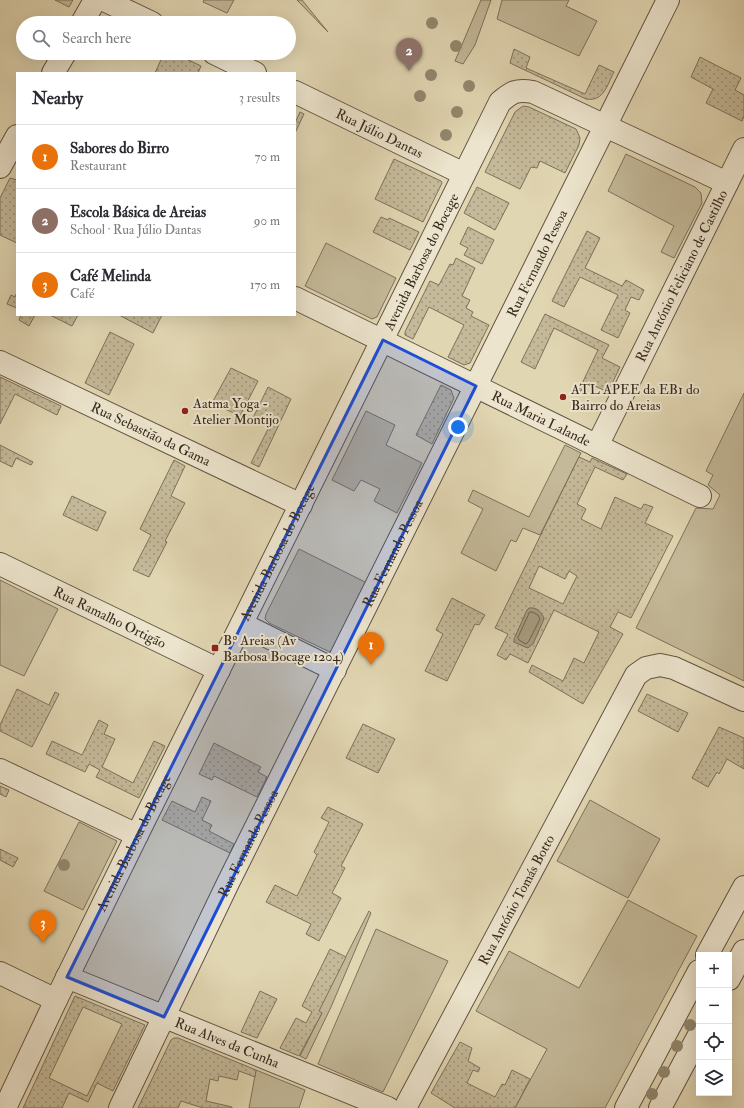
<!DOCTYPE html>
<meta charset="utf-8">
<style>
body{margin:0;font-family:"IM FELL Double Pica",serif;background:#f7f7f7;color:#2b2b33}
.controls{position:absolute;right:12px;bottom:12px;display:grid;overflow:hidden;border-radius:0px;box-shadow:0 4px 16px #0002}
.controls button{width:36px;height:36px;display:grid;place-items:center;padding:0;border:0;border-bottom:1px solid #e1e1e2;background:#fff;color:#2b2b33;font:20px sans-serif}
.you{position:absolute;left:458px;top:427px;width:14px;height:14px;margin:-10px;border:3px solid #fff;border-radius:50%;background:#1a73e8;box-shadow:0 0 0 6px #1a73e833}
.badge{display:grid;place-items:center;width:26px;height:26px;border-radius:50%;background:#b45309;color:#fff;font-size:13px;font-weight:700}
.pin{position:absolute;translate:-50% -33px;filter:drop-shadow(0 1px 2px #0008)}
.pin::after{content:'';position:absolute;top:21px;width:14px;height:12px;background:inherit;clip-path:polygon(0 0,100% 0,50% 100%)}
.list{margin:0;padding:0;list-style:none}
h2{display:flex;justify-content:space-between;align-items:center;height:52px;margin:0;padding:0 16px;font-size:17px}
h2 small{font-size:13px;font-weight:400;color:#7c7c81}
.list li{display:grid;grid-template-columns:26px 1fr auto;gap:12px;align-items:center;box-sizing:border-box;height:64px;padding:0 16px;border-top:1px solid #e1e1e2}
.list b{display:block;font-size:15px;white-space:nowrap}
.list p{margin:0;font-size:13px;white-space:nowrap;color:#7c7c81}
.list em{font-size:13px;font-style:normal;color:#7c7c81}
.icon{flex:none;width:22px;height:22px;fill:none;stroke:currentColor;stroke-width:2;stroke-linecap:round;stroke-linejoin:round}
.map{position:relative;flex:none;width:744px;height:1108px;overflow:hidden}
.search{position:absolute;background:#fff;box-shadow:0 4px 16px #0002;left:16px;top:16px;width:280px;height:44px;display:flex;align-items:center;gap:10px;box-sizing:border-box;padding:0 14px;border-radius:22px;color:#7c7c81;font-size:15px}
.panel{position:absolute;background:#fff;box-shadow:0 4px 16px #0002;left:16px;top:72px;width:280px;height:244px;border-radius:0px}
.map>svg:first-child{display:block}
.green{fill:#c4b999;stroke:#7d715c}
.garden{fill:url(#garden-dots);stroke:#7d715c;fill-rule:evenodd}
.water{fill:#a79b80;stroke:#7a6d59}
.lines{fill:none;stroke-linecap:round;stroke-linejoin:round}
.shore{stroke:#6e624f;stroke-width:1}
.minor-casing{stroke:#615443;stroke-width:24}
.minor{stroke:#ece4cd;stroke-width:22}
.tree{fill:#92876e}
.marked{fill:#1d4ed8;fill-opacity:0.2;stroke:#1d4ed8;stroke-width:3;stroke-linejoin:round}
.poi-dot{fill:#8f2418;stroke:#ece4cd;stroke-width:1.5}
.labels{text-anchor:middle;stroke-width:4;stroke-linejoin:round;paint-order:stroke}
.street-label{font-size:14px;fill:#36291e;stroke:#ece4cd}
.poi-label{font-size:14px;fill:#36291e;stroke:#ece4cd;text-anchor:start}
</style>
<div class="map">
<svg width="744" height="1108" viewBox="0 0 744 1108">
<defs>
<pattern id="garden-dots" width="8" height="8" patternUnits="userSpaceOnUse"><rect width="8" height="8" fill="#c4b999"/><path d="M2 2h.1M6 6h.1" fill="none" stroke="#a0967c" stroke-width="1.8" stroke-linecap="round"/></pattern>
</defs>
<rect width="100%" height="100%" fill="#e1d6b2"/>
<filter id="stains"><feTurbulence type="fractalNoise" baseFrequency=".005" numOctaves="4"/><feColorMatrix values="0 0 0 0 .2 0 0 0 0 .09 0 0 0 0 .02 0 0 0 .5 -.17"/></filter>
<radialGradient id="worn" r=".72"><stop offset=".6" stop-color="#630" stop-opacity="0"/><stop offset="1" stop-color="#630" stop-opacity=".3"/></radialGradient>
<path class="green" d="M55 0H73L69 7Z
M204 0H234L227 13 203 2Z
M481 0H491L475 45 463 64 455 61Z
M502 0H569L566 6 597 21 579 56 497 19Z
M626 154 695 187 701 193 702 203 674 258 661 252 674 226 608 191Z
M326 243 396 278 377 317 372 319 305 286Z
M744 393V681L636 628 696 508 713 509 720 495 708 485 713 475 706 471Z
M366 411 395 425 386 445 422 463 397 513 374 501 380 489 361 480 354 491 332 480Z
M565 445 581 453 540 535 523 528 516 542 511 540 496 571 461 553 483 509 468 501 473 490 529 517Z
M299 549 367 583 332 653 269 623 265 619 266 614Z
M0 580 58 609 24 676 0 665Z
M590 800 660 839 628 898 557 861Z
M79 822 117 841 83 910 44 891Z
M628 900 697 936 605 1108H515L547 1049 476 1011 509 951 579 988Z
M369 911 371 913 331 1007 306 1059 300 1056 322 1013 318 1011Z
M376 929 448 961 383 1092 318 1064Z
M256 1070 305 1090 299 1108H249Z"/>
<path class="garden" d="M297 0H302L328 32Z
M514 49 530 57 526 68 585 94 599 65 614 72C607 85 604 102 586 99L510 63Z
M164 53H174L201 66 198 73H155Z
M700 57 741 78 735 90 744 95V116L742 121 706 103 713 89 691 77Z
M523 106 529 107 576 129 578 133 580 138 579 145 565 173 540 161 537 168 531 167 520 189 485 172 515 112Z
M300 112 304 114 295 133V123Z
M394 159 441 181 442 183 423 222 375 199Z
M10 178 17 180V243L0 235V198Z
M477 187 509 203 495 230 464 213Z
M381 217 388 220 389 218 419 232 410 250 373 232Z
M468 227 494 240 482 264 464 255 468 248 460 244Z
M587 231 600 238 585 268 622 286 626 280 644 290 639 300 631 297 625 310 630 313 618 338 601 330 618 295 580 277 564 307 552 301Z
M456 258 475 268 462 296 470 300 466 308 473 312 471 316 489 325 470 363 464 365 448 357 464 325 429 307 413 339 405 335V332L430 281 439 285 450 264 453 265Z
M17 292V308L7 304 11 295 15 297Z
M545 314 609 345 602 358 620 367 608 392 586 382 581 391 579 390 598 350 554 328 535 369 521 362Z
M21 315H35L29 326 19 320Z
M50 315H78L72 326Z
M119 315H162L153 333Z
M110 332 134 344 109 395 85 383Z
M231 368 258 381 240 416 212 403Z
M0 377 61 406 57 415 15 394 0 424Z
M441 385 451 390 454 398 432 444 416 435Z
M268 387 291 399 259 467 251 463 269 427 253 418Z
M0 445 33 462 31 465 16 458 12 467 0 461Z
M579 457 590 462 592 458 627 474 623 480 595 467 577 504 586 509 581 519 601 529 615 497 641 509 644 504 653 507 645 523 673 536 631 618 618 612 610 627 623 634 583 704 529 672 532 665 563 681 574 658 584 663 599 632 554 610 528 663 510 654 506 660 497 655 508 634 495 628ZM539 566 565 579 569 571 577 576 563 604 529 588Z
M174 460 185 466 171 496 185 503 165 541 167 542 149 577 133 570 151 535 140 529Z
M72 496 106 512 97 531 63 515Z
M452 598 485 615 479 625 475 624 447 681 425 671 443 634 436 630Z
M17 689 49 705 55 692 59 694 32 747 0 731V725Z
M647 694 688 713 678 732 638 711Z
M99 720 108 725 104 734 115 739 102 767 133 783 154 741 165 746 139 798 96 777 100 770 89 764 85 772 46 754 52 741 82 755Z
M363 724 395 739 378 773 346 758Z
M719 727 744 738V769L727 759 719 774 717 772 708 787 692 778Z
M214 743 261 767 258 772 267 777 257 797 214 776 212 780 199 774Z
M0 786 9 790 6 797 0 794Z
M202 797 211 801 202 820 212 825 209 831 234 844 230 853 162 820 172 801 195 812Z
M328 807 363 824 341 866 345 868 332 893 341 898 319 941 306 934 311 924 266 902 275 885 297 896 317 855 314 852 329 822 321 818Z
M0 849 18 858 13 867 0 860Z
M330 949 346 957 319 1011 322 1013 299 1056 280 1048 296 1018 306 1023 312 1012 302 1006Z
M260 991 277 999 257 1038 241 1032Z
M75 996 145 1025 113 1091 97 1083 88 1102 69 1093 62 1108H23ZM83 1007 122 1024 87 1096 49 1078Z
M174 1038H178L256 1070 255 1077 239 1071 237 1080 219 1076 218 1081 210 1079 206 1101 232 1107V1108H203L181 1101 178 1108H138L171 1040Z
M460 1042 472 1048 468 1061 480 1068 478 1072 473 1070 467 1083 495 1097 502 1084 505 1085 512 1070 530 1079 515 1108H455L431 1093Z"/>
<path class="water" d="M529 608C537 607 542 612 544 619L533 644 528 648 525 647 514 642V639L527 610Z"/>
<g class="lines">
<path class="shore" d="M530 612H532L538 615 540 619 529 641 526 644 519 640 518 638Z"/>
<g class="minor-casing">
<g id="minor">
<path d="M104 0 152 23"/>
<path d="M82 23 95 0"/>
<path d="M214 53 255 73"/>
<path d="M53 73 65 53"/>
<path id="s1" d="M295 92 464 174"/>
<path d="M0 167 17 136"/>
<path id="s2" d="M295 298 700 496"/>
<path id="s3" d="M0 362 301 505"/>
<path id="s4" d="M597 446 744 149"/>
<path id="s5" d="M0 564 219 670"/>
<path d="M242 624 335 670"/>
<path d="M0 770 137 835"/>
<path d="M707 955 744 887"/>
<path d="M0 973 56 1000"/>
<path id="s6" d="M67 977 388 1108"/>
<path d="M729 979 744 951"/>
<path id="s7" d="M5 1108 56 1000 137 835 500 102C512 92 516 89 533 92L727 183"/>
<path id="s8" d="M120 1108 228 883 668 0"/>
<path id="s9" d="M405 1108 636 675 646 668 660 665 674 668 744 700"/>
<path d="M626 1108 699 971"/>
<path d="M660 1108 699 1035"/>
</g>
</g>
<use href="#minor" class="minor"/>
</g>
<g class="tree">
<circle cx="432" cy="23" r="6"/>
<circle cx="456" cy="46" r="6"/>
<circle cx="431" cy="75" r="6"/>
<circle cx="469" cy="86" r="6"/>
<circle cx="420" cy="96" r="6"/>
<circle cx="457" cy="112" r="6"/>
<circle cx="446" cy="135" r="6"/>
<circle cx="64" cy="865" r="6"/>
<circle cx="690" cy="1025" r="6"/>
<circle cx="677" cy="1046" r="6"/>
<circle cx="664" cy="1072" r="6"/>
<circle cx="652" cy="1094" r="6"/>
</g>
<path class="marked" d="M383 340 476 386 164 1017 67 977Z"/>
<g class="poi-dot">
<circle cx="563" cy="397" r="4"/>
<circle cx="185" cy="411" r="4"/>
<rect x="211" y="644" width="8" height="8" rx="2"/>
</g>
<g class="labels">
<g class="street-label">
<text dy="5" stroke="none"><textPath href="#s1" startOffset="94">Rua Júlio Dantas</textPath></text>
<text dy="5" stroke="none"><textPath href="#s7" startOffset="943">Avenida Barbosa do Bocage</textPath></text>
<text dy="5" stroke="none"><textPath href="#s8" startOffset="942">Rua Fernando Pessoa</textPath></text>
<text dy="5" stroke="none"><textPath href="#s4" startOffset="190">Rua António Feliciano de Castilho</textPath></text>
<text dy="5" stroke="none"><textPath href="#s2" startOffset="274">Rua Maria Lalande</textPath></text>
<text dy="5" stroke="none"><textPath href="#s3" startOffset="167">Rua Sebastião da Gama</textPath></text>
<text dy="5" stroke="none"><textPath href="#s7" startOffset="619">Avenida Barbosa do Bocage</textPath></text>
<text dy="5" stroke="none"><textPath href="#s8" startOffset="618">Rua Fernando Pessoa</textPath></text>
<text dy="5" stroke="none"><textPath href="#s5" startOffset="122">Rua Ramalho Ortigão</textPath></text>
<text dy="5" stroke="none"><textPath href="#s7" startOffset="295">Avenida Barbosa do Bocage</textPath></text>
<text dy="5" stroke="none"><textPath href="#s8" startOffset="294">Rua Fernando Pessoa</textPath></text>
<text dy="5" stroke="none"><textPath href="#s9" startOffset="236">Rua António Tomás Botto</textPath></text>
<text dy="5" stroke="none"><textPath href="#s6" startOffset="173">Rua Alves da Cunha</textPath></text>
</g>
<g class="poi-label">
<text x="571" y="394">ATL APEE da EB1 do<tspan x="571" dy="16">Bairro do Areias</tspan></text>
<text x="193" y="408">Aatma Yoga -<tspan x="193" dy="16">Atelier Montijo</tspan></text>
<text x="223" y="645">Bº Areias (Av<tspan x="223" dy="16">Barbosa Bocage 1204)</tspan></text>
</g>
</g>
<rect width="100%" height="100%" filter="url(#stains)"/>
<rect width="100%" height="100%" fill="url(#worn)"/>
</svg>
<div class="controls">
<button>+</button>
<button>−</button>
<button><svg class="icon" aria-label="locate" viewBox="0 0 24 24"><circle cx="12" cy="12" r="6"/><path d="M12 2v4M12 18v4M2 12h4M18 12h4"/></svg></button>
<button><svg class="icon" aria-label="layers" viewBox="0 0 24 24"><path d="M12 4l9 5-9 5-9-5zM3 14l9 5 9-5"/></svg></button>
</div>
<div class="you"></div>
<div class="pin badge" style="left:371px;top:665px;background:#e8710a">1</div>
<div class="pin badge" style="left:409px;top:71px;background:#8d6e63">2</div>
<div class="pin badge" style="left:43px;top:943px;background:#e8710a">3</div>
<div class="search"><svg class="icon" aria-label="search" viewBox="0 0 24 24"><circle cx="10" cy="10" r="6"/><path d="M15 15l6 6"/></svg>Search here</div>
<section class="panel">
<h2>Nearby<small>3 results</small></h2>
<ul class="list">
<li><span class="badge" style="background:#e8710a">1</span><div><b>Sabores do Birro</b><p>Restaurant</p></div><em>70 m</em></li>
<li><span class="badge" style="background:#8d6e63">2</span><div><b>Escola Básica de Areias</b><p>School · Rua Júlio Dantas</p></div><em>90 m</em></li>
<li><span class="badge" style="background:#e8710a">3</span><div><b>Café Melinda</b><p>Café</p></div><em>170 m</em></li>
</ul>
</section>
</div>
